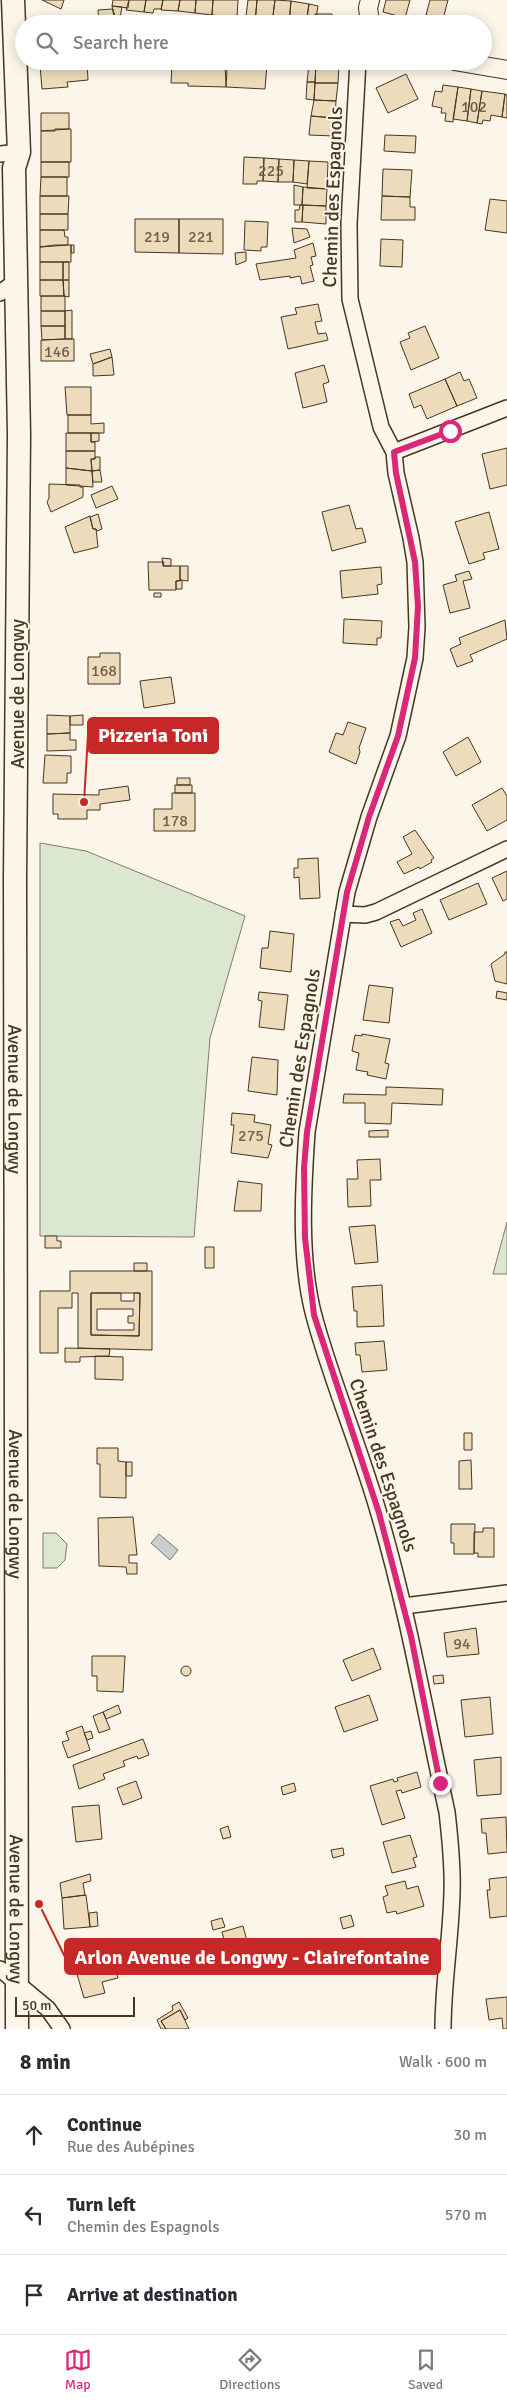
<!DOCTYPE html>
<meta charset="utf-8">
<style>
body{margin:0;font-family:Signika,sans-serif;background:#f7f7f7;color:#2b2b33}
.scale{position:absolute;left:15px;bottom:12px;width:120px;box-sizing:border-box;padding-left:5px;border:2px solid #4a3520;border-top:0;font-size:14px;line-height:18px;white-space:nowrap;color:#4a3520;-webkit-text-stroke:4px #fbf6e9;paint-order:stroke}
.stop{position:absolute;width:15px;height:15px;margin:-11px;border:4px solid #db2777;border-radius:50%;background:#fff}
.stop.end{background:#db2777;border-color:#fff;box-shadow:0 1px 5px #0008}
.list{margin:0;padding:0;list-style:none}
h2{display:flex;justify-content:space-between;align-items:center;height:65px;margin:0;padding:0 20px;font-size:21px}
h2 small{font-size:16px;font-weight:400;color:#7c7c81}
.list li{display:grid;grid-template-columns:32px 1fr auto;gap:15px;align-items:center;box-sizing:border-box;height:80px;padding:0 20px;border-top:1px solid #e1e1e2}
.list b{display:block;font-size:19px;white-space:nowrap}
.list p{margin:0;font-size:16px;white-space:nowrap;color:#7c7c81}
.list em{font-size:16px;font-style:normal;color:#7c7c81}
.icon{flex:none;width:28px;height:28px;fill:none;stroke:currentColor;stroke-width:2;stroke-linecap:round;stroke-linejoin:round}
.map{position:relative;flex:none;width:507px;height:2029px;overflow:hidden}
.search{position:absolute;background:#fff;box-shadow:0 2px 12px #0003;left:15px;right:15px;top:15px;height:55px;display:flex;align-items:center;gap:12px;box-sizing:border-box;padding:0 18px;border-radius:28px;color:#7c7c81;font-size:19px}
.sheet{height:305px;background:#fff}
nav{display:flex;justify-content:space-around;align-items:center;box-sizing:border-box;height:70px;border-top:1px solid #e1e1e2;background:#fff;font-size:14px;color:#7c7c81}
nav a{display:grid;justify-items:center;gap:2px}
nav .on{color:#db2777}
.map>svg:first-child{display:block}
.green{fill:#dce7d0;stroke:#887966}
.water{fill:#c9cecd;stroke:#887966}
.building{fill:#ecdcbc;stroke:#4a3520;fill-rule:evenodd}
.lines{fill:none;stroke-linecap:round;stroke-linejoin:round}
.minor-casing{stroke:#4a3520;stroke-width:18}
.tertiary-casing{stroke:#4a3520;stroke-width:20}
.primary-casing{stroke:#4a3520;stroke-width:25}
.minor{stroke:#fbf6e9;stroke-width:15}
.tertiary{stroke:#fbf6e9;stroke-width:18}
.primary{stroke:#fbf6e9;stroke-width:22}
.route{stroke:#db2777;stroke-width:6}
.labels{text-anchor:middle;stroke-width:4;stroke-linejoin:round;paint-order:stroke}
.number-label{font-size:16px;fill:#725f47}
.street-label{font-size:19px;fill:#4a3520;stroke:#fbf6e9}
.leader{fill:none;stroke:#c62828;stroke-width:2}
.callout-dot{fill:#c62828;stroke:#fbf6e9;stroke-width:2}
.callout{fill:#c62828;stroke:#c62828;stroke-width:2}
.callout-label{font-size:20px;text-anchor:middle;font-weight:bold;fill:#fff}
</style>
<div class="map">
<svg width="507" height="2029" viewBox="0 0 507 2029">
<rect width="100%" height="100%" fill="#fbf6e9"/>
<path class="green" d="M40 843 86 851 245 916 210 1038 194 1237 40 1236Z
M507 1222V1274H493Z
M43 1533H56L67 1544 65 1560 57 1568H43Z"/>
<path class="water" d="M159 1534 178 1550 170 1560 151 1543Z"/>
<path class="building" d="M42 0H64L61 9Z
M113 0H129L128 8 112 6Z
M129 0H146L144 12 126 10Z
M146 0H163L161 9H154L153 13 144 12Z
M163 0H180L178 11 161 10Z
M180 0H196L195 13 178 11Z
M196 0H213L212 15 195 13Z
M213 0H238L237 18 212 15Z
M248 0H257L255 24H245Z
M257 0H275L272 23 255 22Z
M275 0 291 1 289 24 272 23Z
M386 0H410L405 18 383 12Z
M430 0H448L443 19 426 15Z
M291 1 309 4 306 24H289Z
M309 4 318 6 315 24H306Z
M112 6 122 7 120 18 114 17Z
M113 9 117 24H99L98 10Z
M315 14H332V24H315Z
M333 15 337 21 338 24H332Z
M44 61H87L88 80 67 82 68 87 42 89 40 65 44 64Z
M225 61 267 64 265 89 226 87Z
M302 61H313V64H302Z
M313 61H339V66L313 64Z
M172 64 211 66V68L227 69 226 87 188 86V83H171Z
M309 64H316L315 82H307Z
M316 64 339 66 338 83H315Z
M406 74 418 99 388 113 376 88Z
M307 82H315L314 100 306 99Z
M315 83H338L336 101 314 100Z
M443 85 458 87 453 122 445 121 446 113H441L442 108 432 106 435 91 442 92Z
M458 87 471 89 467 121 453 119Z
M471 89 482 91 477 123 467 121Z
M482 91 505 94 502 117 491 115 490 121 483 120 482 124 477 123Z
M505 94 507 95V118L502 117Z
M314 100 336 101 335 118 311 116Z
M41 113H69V129L41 131Z
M311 116 335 118 334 136 309 135Z
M55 129H71V162H41V131H55Z
M385 135 416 136 415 153 384 151Z
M244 157 264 158 263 181H257V184H243Z
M264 158 279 159 278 182 263 181Z
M279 159 294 160 293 182H278Z
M294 160 309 161 307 184 293 182Z
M309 161 328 162 327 189 307 188Z
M41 162H69V177H41Z
M383 169 412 170 410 197 382 196Z
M41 177H67V196H40Z
M294 185 303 187 302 205H294Z
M303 187 327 189 326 206 302 205Z
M40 196H69L68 214H40Z
M382 196 410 197V207H415V220H381Z
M490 199 507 201V233L485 230Z
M300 205H303L302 222H295V210H299Z
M303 205 326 206V224L302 222Z
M40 214H68V230H40Z
M135 219H179V253L135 252Z
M179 219H223V254L179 253Z
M245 221 268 222 267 247H261V251L244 250Z
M292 228 307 229 310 237 294 243Z
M40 230H64L65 237H68V245L40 247Z
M381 239 403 240 402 267 380 266Z
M313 243 316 256 311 257 313 265 310 266 314 281 302 284 300 276 290 278V276L260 280 256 264 296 258 294 250Z
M55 245H71V262H40V247Z
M71 245H74V253H71Z
M246 252V261L236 265 235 253Z
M40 262H63V280H40Z
M63 262H69V280H63Z
M40 280H63L64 296H40Z
M63 280H69V297L64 296Z
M41 296H65V311H41Z
M318 304 322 321 315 322 318 334 326 333 328 340 288 349 281 317 297 314 295 308Z
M72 310V339H65V311Z
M41 311H65V326H41Z
M41 326H65V339L42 340Z
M425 326 439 358 411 370 400 342 410 338 408 333Z
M65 339H74V361H41V340Z
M110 349 112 357 93 364 90 354Z
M112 357 114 375 93 376V364Z
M324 365 329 382 323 384 327 402 303 408 295 373Z
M460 372 464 381 469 379 477 398 457 406 445 379Z
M445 379 457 406 427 419 421 405 414 408 409 394Z
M65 387H91V415H67Z
M68 415H91V424L104 423V433H68Z
M66 433H91V442H95V451H66Z
M91 433H99V441L91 442Z
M507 448V485L490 489 482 454Z
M66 451H95V459H91L92 471 66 468Z
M95 457H100V470L92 471 91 459H95Z
M66 468 92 471 93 487 66 485Z
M100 470 102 482H93L92 471Z
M49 484 80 485V487H83V497L51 512 47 502 49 498Z
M112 486 118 499 96 508 91 495Z
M349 505 356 529 362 528 366 542 332 551 322 512Z
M489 512 499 549 483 553 485 559 469 564 455 522Z
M98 514 102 529 97 531 96 529H93L90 517Z
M90 516 93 529H96L98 547 74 553 65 527Z
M162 558 171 559V566H163Z
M148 562H164L163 566H180V581H176V590H149Z
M180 566H188V581L180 580Z
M381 567 382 584 377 585 378 594 342 598 340 571Z
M469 571 472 579 463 581 470 608 450 613 443 585 457 581 455 575Z
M182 580V589H176V581Z
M154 593H161V597H154Z
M344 619 382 621 381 638H377V645L343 643Z
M505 620 507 639 470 655 473 661 457 667 450 649 461 644 459 638Z
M100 653H120V684H88V657H100Z
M171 677 175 703 144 708 140 681Z
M47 715 70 716V733L47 734Z
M83 715V725H70V716Z
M348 722 366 728 359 748 360 752 356 764 329 752 336 733 343 735Z
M70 733V740H76V750L47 751V734Z
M468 737 481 762 456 776 443 752Z
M45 755 71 756V773H67V783H43Z
M177 778H190V785H177Z
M175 785H192V793H175Z
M128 786 130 800 100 804V810H87V819H58V814H53V794L99 795V790Z
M502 788 507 796V820L487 831 472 805Z
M172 793H195V831H154V809H172Z
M415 830 434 858 431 860 432 862 420 869 419 867 404 874 397 862 412 854 403 837Z
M318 858 320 898 300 899 299 877 294 878V868H298V859Z
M507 871V899L503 901 492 878Z
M478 883 487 904 449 920 440 900Z
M422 909 432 933 401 947 390 922 399 919 403 926 416 920 413 913Z
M270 931 294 934 291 972 260 968 262 948H268Z
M505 952H507V984L495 981 491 964 505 954Z
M369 985 393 988 389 1023 363 1020Z
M497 991 507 993V1000L496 998Z
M259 992 288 995 284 1030 259 1027 262 1001 258 1000Z
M362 1034 390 1039 385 1063 389 1064 386 1079 367 1075 368 1072 356 1070 359 1053 352 1051 355 1035 362 1036Z
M252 1057 278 1060 277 1095 248 1091Z
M386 1087 443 1089 442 1105 392 1103 391 1124 365 1123V1103H343L344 1094 386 1095Z
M232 1113 255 1115 254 1122 271 1125 268 1144 272 1145 268 1158 231 1153 234 1125H231Z
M388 1130V1137H369V1131Z
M380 1159 381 1180H370L371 1206 348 1207 347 1179H358L357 1160Z
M238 1181 262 1184 261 1211H234Z
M375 1225 378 1262 355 1264 349 1227Z
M45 1236H57V1241H61V1248H45Z
M205 1247H214V1268H205Z
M134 1263H147V1271H134Z
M70 1271H152V1350L78 1348V1293H72V1308H58V1353H40V1291H70ZM91 1293H140L139 1336 91 1335Z
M382 1285 384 1326 357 1327V1311H354L352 1287Z
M91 1293H121V1301H134V1293H140L139 1336 91 1335ZM97 1309H133V1316H128V1323H134V1330H97Z
M384 1341 387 1370 362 1372 360 1355H356L355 1343Z
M65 1348 110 1349 109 1356 80 1357V1362H65Z
M95 1356 123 1357V1380L95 1379Z
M464 1433H472V1450H464Z
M97 1448H118V1461L126 1462V1498L100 1497V1464H97Z
M471 1460 472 1489H459V1461Z
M126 1462H132V1476H126Z
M133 1517 137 1555H129V1563H137V1574H127L126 1567 99 1566 98 1518Z
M451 1524H475L474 1554H454V1543H451Z
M483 1528H494V1557H478V1553H474V1532H483Z
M476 1628 479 1654 447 1657 444 1633Z
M373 1648 381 1669 352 1681 343 1660Z
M92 1656H125L123 1692 97 1691V1676H92Z
M181 1671a5 5 0 1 1 10 0a5 5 0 1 1-10 0Z
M443 1675 444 1683 434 1684 433 1676Z
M369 1695 378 1720 344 1732 335 1707Z
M490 1697 493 1734 465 1737 461 1700Z
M118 1705 121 1713 106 1719 103 1712Z
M103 1712 110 1729 99 1733 93 1716Z
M82 1726 90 1750 68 1758 62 1742 69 1740 66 1732Z
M91 1731 93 1738 87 1740 84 1733Z
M143 1739 149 1755 138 1759 137 1756 123 1761 125 1766 103 1774 105 1779 79 1789 73 1765Z
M501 1757V1794L477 1796 474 1760Z
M417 1772 421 1787 402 1793 401 1790 396 1791 405 1818 382 1825 370 1786 393 1779 394 1782 398 1781 397 1778Z
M136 1781 142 1798 123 1805 117 1788Z
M294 1783 296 1791 283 1795 281 1787Z
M99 1805 102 1839 76 1842 72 1807Z
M506 1817 507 1852 488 1854 486 1833H482L481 1819Z
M228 1826 231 1837 223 1839 220 1829Z
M410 1835 417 1857 413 1858 416 1867 392 1873 383 1842Z
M343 1848 344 1855 333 1858 331 1850Z
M90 1874 91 1881 83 1883 85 1895 62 1898 60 1883Z
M507 1877V1916L490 1918 487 1890H490L489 1879Z
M405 1881 407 1889 418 1886 424 1906 397 1914 396 1911 387 1913 383 1897 388 1895 385 1886Z
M86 1895 90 1927 64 1929 62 1898Z
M97 1912 98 1926 90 1927 89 1913Z
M351 1915 354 1926 343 1929 340 1918Z
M222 1918 225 1927 213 1930 211 1921Z
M243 1926 247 1941 226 1947 222 1932Z
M114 1964 118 1978 102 1982 105 1993 84 1998 77 1974Z
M507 1997V2029H503L502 2018 489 2020 486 1999Z
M179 2002 188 2018 185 2020 180 2010 161 2021 166 2029H161L157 2020 173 2010 172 2006Z
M180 2010 189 2029H166L161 2021Z"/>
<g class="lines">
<g class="minor-casing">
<path id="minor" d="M358 61 349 224 350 299 381 427 394 452 396 473 411 538 415 562 417 627 415 658 398 736 369 817 347 892 307 1132C303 1190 299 1260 314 1316 332 1383 360 1447 379 1514 408 1612 425 1712 447 1812 450 1838 453 1865 452 1892 451 1938 443 1983 443 2029
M0 154 19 152
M0 293 15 282
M394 452 507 408
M343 914 365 915 376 912 507 849
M404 1606 507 1593
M0 1969 48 2009 62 2029"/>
</g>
<g class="tertiary-casing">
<path id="tertiary" d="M370 0 368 8 370 22 373 24
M454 61 507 70"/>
</g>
<g class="primary-casing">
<g id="primary">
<path id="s1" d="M13 0 19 152 14 168 19 435 15 877 17 2029"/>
</g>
</g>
<use href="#minor" class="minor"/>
<use href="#tertiary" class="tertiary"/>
<use href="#primary" class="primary"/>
</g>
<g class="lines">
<path class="route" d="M440 1783 411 1636 379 1513 314 1315 305 1238 304 1168 307 1132 347 892 369 817 398 736 415 658 418 606 415 562 396 473 394 452 450 431"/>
</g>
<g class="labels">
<g class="number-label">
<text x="474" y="112">102</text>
<text x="271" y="176">225</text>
<text x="157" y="242">219</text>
<text x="201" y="242">221</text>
<text x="57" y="357">146</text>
<text x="104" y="676">168</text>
<text x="175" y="826">178</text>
<text x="251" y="1141">275</text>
<text x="462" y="1649">94</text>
</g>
<g class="street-label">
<text transform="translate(332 197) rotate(-88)" y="7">Chemin des Espagnols</text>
<text transform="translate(17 694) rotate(-90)" y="7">Avenue de Longwy</text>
<text transform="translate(299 1058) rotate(-81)" y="7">Chemin des Espagnols</text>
<text dy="7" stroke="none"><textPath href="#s1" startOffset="1100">Avenue de Longwy</textPath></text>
<text transform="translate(384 1465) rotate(72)" y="7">Chemin des Espagnols</text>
<text dy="7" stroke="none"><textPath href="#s1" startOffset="1505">Avenue de Longwy</textPath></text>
<text dy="7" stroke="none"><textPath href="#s1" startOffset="1910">Avenue de Longwy</textPath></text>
</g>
</g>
<path class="leader" d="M84 802L88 735M39 1904L65 1957"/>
<g class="callout-dot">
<circle cx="84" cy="802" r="5"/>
<circle cx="39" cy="1904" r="5"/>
</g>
<g class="callout">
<rect x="88" y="718" width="130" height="35" rx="5"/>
<rect x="65" y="1939" width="375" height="35" rx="5"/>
</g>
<g class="callout-label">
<text x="153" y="742">Pizzeria Toni</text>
<text x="252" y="1964">Arlon Avenue de Longwy - Clairefontaine</text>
</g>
</svg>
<div class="scale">50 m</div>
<div class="stop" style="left:450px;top:431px"></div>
<div class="stop end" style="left:440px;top:1783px"></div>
<div class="search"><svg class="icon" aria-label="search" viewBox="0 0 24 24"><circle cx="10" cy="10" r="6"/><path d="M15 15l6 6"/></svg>Search here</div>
</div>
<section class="sheet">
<h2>8 min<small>Walk · 600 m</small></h2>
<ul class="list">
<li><svg class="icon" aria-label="ahead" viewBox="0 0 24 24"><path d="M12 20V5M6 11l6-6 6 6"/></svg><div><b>Continue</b><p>Rue des Aubépines</p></div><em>30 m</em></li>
<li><svg class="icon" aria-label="left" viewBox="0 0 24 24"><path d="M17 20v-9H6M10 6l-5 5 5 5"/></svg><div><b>Turn left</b><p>Chemin des Espagnols</p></div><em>570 m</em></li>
<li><svg class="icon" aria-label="arrive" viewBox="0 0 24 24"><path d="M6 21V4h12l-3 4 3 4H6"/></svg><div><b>Arrive at destination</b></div></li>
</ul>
</section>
<nav>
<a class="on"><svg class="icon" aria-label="map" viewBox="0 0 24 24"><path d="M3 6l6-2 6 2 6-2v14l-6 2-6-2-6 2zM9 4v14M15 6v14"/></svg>Map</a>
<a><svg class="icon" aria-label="directions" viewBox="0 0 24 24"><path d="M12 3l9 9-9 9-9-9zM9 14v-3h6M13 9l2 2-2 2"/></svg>Directions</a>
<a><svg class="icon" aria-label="saved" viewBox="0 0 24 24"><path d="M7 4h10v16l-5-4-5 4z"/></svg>Saved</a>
</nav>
